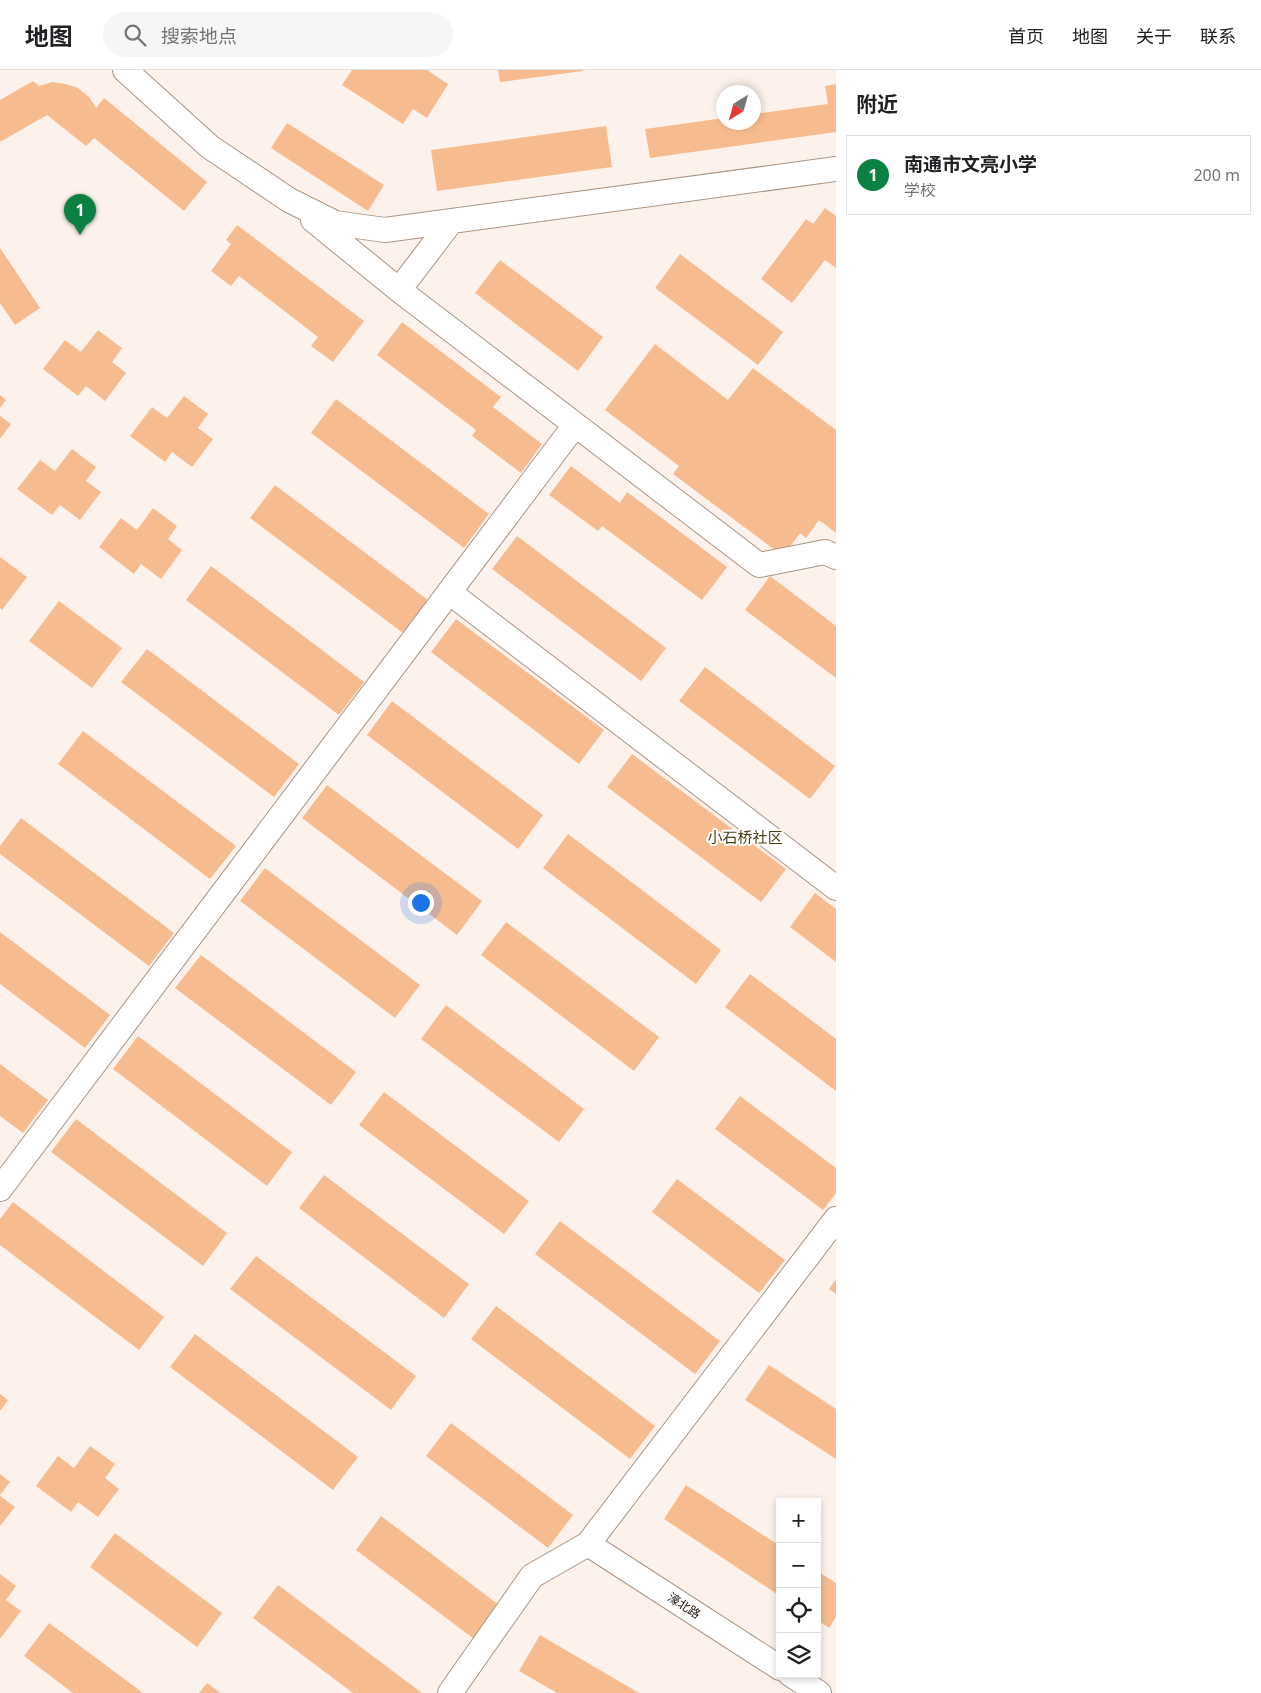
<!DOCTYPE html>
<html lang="zh">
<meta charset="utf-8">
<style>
body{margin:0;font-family:"Noto Sans","Noto Sans SC",sans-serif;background:#f6f6f6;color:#202124}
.controls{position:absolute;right:15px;bottom:15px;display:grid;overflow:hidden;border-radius:0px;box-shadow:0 2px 8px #0003}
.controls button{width:45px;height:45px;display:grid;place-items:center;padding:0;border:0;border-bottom:1px solid #e0e0e0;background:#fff;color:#202124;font:25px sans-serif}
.compass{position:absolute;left:716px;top:15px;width:45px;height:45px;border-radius:50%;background:#fff;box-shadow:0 2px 8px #0003;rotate:217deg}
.you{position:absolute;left:420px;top:832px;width:18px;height:18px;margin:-12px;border:4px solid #fff;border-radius:50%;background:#1a73e8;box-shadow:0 0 0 8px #1a73e833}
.badge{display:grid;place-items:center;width:32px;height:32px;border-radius:50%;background:#0b8043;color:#fff;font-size:16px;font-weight:700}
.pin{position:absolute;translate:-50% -41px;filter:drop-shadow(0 1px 2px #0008)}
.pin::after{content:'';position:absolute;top:26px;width:18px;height:15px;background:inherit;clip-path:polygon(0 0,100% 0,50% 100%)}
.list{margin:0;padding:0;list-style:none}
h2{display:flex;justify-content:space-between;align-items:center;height:65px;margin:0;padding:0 20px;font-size:21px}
h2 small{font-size:16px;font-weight:400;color:#757577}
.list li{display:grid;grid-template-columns:32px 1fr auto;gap:15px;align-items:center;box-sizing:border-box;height:80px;margin:0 10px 10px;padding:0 10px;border:1px solid #e0e0e0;border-radius:0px}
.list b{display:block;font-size:19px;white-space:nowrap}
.list p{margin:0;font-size:16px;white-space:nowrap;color:#757577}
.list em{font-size:16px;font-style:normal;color:#757577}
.icon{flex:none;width:28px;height:28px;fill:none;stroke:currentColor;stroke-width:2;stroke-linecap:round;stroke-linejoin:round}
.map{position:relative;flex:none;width:836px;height:1623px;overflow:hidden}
header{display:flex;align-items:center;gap:30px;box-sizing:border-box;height:70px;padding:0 25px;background:#fff;border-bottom:1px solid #e0e0e0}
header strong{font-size:24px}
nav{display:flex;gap:28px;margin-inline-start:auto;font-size:18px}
.search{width:350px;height:45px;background:#f6f6f6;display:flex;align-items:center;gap:12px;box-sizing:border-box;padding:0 18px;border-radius:28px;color:#757577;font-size:19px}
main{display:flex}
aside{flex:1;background:#fff}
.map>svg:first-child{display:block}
.building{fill:#f6bc90}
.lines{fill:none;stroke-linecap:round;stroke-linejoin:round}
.minor-casing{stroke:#aa9484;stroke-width:26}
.minor{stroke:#fff;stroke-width:24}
.labels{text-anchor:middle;stroke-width:4;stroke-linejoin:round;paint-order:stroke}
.street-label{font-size:12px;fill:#1e1610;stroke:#fff}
.quarter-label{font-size:15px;fill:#4b3f17;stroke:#fff}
</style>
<header>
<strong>地图</strong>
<div class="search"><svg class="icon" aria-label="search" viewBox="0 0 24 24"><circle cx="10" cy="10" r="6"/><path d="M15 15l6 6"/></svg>搜索地点</div>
<nav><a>首页</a><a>地图</a><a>关于</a><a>联系</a></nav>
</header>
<main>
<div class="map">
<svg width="836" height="1623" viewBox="0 0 836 1623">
<rect width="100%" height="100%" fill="#fcf2eb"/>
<path class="building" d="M352 0H427L448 14 427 48 413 39 403 54 342 15Z
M498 0H583V1L500 12Z
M33 11 39 16 52 12 66 14 78 18 89 27 96 38 104 28 207 112 184 141 94 68 86 76 47 45 0 72V30Z
M836 14V62L650 88 645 59 724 48V52H754V44L828 34 825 16Z
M287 53 384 115 368 141 271 78Z
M606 56 612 97 437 121 431 80Z
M825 138 836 146V198L825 190 792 233 761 209 806 149 813 154Z
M237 155 364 251 333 292 311 276 318 267 239 206 231 216 211 201 231 174 226 170Z
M0 178 40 238 15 255 0 233Z
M680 184 783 262 758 295 655 218Z
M500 190 603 267 578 301 475 223Z
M402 252 501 327 493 337 542 374 521 403 472 366 476 360 377 285Z
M98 260 122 278 112 292 126 303 105 331 86 316 78 326 43 299 65 270 81 282Z
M655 274 728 330 753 298 836 360V463L819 450 806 468 800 463 783 486 673 404 679 396 605 340Z
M0 325 6 330 0 338Z
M184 326 208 344 198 358 213 369 192 397 172 382 165 392 130 366 152 337 167 348Z
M336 329 489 444 464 478 311 363Z
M0 346 11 354 0 369Z
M72 379 96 397 86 411 101 422 80 450 60 435 52 445 17 419 40 390 55 401Z
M571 396 620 433 627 422 727 497 702 530 602 456 598 461 549 425Z
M275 415 428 530 403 563 250 448Z
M153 438 177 456 168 469 182 480 161 509 141 494 134 504 99 477 121 448 137 460Z
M517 466 666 578 641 611 492 499Z
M0 487 27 507 2 540 0 538Z
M211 496 364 612 339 645 186 530Z
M770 506 836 556V608L745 540Z
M59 531 122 578 92 618 29 571Z
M456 549 604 660 579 694 431 582Z
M147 579 299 694 274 727 121 612Z
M705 597 835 696 810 729 679 631Z
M392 631 543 745 518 779 367 665Z
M83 661 236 776 210 809 58 694Z
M632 684 786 799 761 832 607 717Z
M327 715 482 831 457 865 302 748Z
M21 748 174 863 149 896 0 784V776Z
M568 764 721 880 696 914 543 798Z
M265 798 420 915 395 948 240 831Z
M815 823 836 839V892L790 857Z
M506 852 659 967 634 1001 481 885Z
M0 862 110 945 85 978 0 914Z
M201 885 356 1002 331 1035 175 918Z
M750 904 836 969V1021L725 937Z
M446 935 584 1039 559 1072 421 969Z
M138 966 292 1082 267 1116 113 999Z
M0 994 48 1030 23 1063 0 1046Z
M384 1022 529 1131 504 1164 359 1055Z
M740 1026 836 1098V1123L823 1140 715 1059Z
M76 1049 227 1163 203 1196 51 1082Z
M324 1105 469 1214 444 1248 299 1138Z
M677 1109 785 1190 759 1223 652 1142Z
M13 1132 164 1247 139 1280 0 1175V1149Z
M560 1151 720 1271 695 1304 535 1184Z
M256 1186 416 1306 391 1340 230 1219Z
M836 1209V1224L829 1219Z
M496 1236 655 1356 630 1389 471 1269Z
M195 1264 358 1387 333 1420 170 1297Z
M769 1295 836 1339V1389L745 1330Z
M0 1324 8 1330 0 1341Z
M451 1353 573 1445 548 1478 426 1386Z
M90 1376 115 1394 105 1408 119 1419 98 1447 78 1432 71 1442 36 1416 58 1386 74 1398Z
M0 1404 10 1412 0 1425Z
M686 1415 780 1476V1526L664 1449Z
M0 1426 15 1437 0 1456Z
M381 1446 503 1538 478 1572 356 1480Z
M115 1463 222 1543 197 1577 90 1497Z
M817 1501 836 1513V1547L829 1558 817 1550Z
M0 1504 16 1516 6 1530 21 1541 0 1569Z
M278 1515 422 1623H353L253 1548Z
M49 1553 143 1623H73L24 1586Z
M540 1565 639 1623H557L519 1601Z
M207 1613 221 1623H199Z"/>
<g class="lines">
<g class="minor-casing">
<path id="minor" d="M125 0 210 77 289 130 335 153 385 160 836 99
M313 150 399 220 759 495 825 482 836 487
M399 220 450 153
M449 522 836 818
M0 1119 575 355
M588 1474 780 1598
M790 1604 819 1623
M450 1623 532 1506 588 1474 836 1149"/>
</g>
<use href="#minor" class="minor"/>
</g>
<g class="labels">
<g class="street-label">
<text transform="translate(684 1536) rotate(33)" y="4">濠北路</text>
</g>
<g class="quarter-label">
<text x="745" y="773">小石桥社区</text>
</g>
</g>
</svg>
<div class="controls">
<button>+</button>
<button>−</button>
<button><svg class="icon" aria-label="locate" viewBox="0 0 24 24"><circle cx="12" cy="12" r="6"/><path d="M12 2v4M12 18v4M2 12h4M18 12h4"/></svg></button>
<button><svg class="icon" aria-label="layers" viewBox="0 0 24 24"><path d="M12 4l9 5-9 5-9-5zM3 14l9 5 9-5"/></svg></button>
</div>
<svg class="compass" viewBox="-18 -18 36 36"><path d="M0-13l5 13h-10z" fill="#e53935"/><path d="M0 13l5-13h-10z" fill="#757577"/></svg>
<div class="you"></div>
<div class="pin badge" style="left:80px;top:165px">1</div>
</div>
<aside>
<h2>附近<small></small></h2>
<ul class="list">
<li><span class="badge">1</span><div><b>南通市文亮小学</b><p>学校</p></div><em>200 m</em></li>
</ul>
</aside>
</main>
